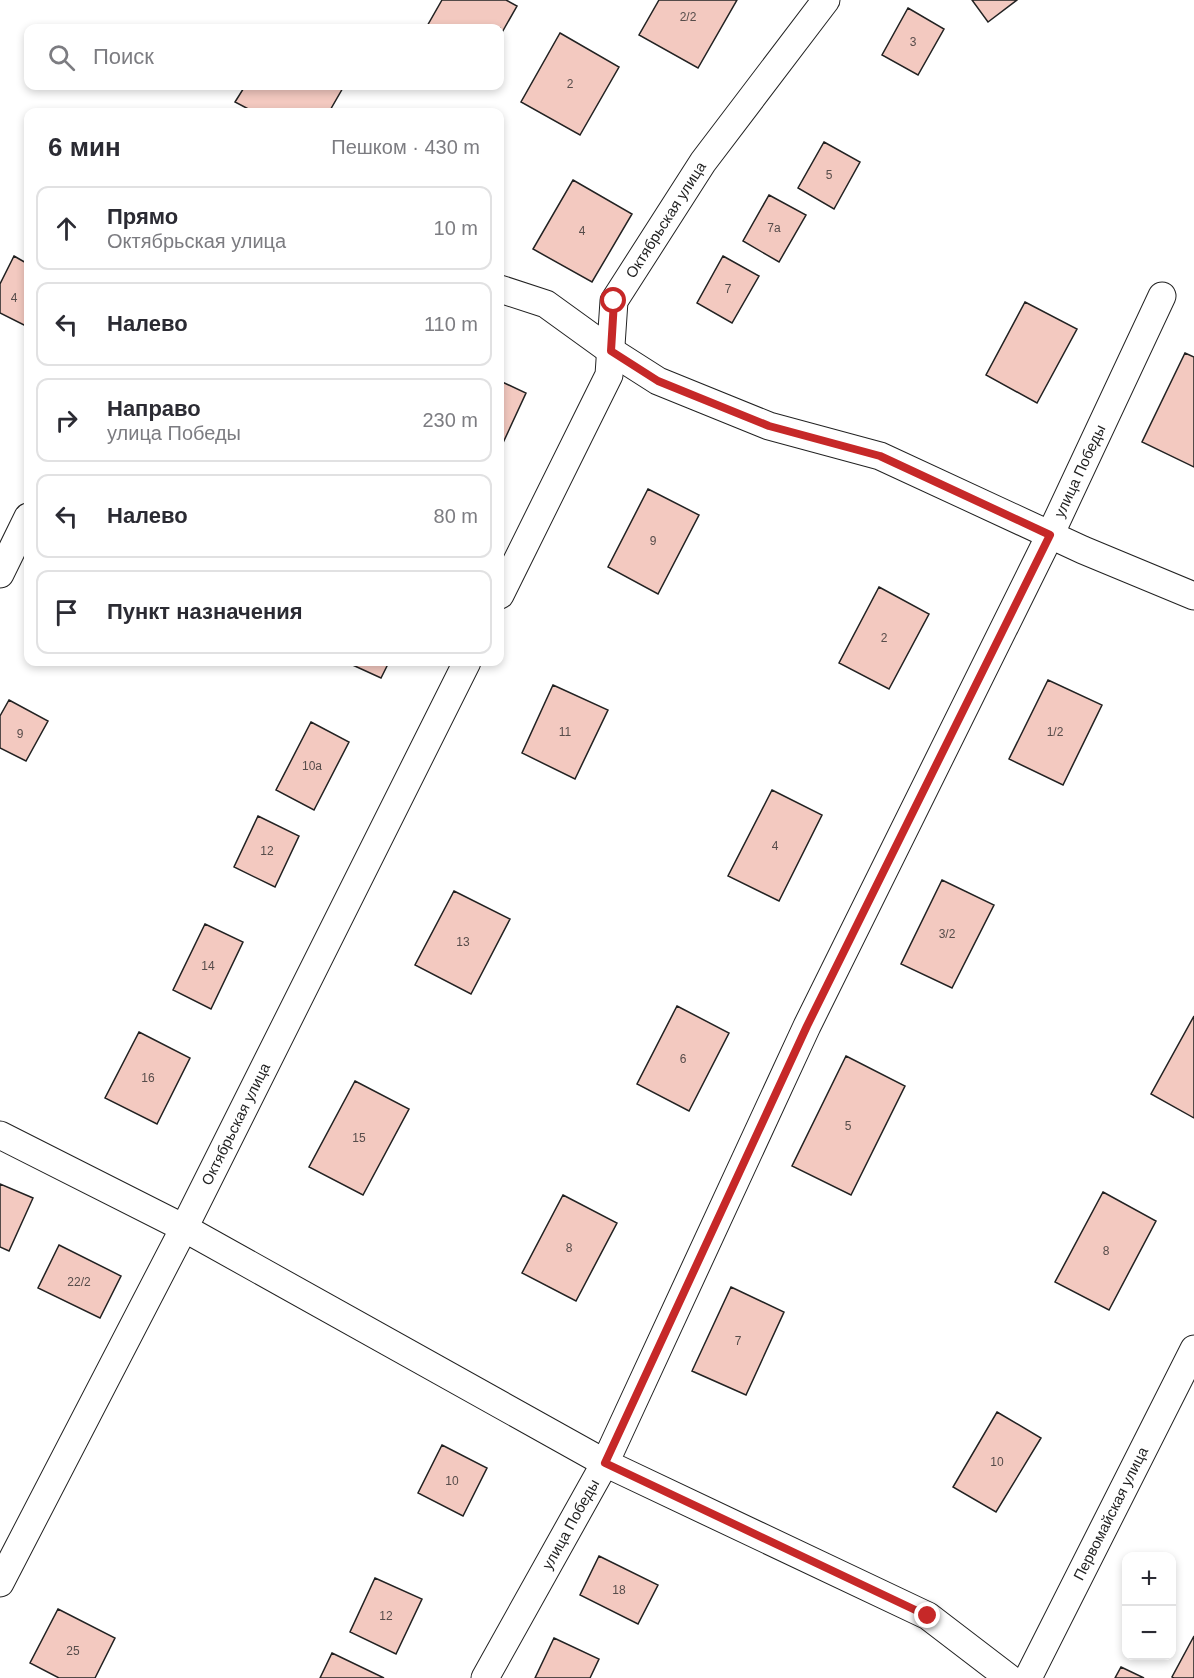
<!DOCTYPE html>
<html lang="ru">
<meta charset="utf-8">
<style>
body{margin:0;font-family:Helvetica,sans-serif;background:#f7f7f7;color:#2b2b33}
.controls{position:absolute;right:18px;bottom:18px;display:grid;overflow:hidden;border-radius:12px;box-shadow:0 3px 9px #0003}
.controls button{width:54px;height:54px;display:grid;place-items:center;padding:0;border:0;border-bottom:2px solid #e1e1e2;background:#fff;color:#2b2b33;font:30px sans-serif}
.stop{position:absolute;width:18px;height:18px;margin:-14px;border:4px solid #c62828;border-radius:50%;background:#fff}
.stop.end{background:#c62828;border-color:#fff;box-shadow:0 2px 6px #0008}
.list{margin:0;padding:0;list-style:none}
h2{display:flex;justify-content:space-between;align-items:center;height:78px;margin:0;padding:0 24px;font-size:26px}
h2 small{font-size:20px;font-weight:400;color:#7c7c81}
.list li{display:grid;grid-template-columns:39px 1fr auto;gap:18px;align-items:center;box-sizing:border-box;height:84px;margin:0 12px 12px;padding:0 12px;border:2px solid #e1e1e2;border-radius:12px}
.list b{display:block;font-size:22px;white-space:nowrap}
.list p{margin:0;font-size:20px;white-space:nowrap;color:#7c7c81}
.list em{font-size:20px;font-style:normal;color:#7c7c81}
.icon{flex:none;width:33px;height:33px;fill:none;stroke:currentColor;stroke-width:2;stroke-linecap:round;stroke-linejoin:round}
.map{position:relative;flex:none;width:1194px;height:1678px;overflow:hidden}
.search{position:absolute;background:#fff;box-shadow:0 3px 9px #0003;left:24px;top:24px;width:480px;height:66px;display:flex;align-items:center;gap:15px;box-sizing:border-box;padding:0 21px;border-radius:12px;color:#7c7c81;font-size:22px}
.panel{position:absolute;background:#fff;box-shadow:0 3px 9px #0003;left:24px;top:108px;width:480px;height:558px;border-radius:12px}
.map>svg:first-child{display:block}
.building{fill:#f3c9c0;stroke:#222;stroke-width:1.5}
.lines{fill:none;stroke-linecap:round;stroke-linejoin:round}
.street-casing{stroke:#222;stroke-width:29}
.street{stroke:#fff;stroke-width:27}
.route{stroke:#c62828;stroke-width:8}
.labels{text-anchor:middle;stroke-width:4.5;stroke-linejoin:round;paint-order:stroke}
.number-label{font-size:12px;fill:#564c4a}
.street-label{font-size:15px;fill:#222;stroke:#fff}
</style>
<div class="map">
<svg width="1194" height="1678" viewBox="0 0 1194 1678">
<rect width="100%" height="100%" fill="#fff"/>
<path class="building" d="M442 0H506L517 6 500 36V28H426Z
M659 0H737L698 68 639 35Z
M972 0H1017L988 22Z
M908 8 944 29 918 75 882 55Z
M560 33 619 67 580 135 521 102Z
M245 86H344L329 112H254L235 102Z
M824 142 860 162 834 209 798 188Z
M573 180 632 214 592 282 533 249Z
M769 195 806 215 779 262 743 241Z
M14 256 28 264V327L0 313V284Z
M723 256 759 276 732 323 697 303Z
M1025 302 1077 329 1037 403 986 375Z
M1185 353 1194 357V467L1142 442Z
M500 381 526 393 502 445 500 444Z
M648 489 699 515 658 594 608 567Z
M879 587 929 614 889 689 839 663Z
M346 662H389L381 678Z
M1048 680 1102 705 1063 785 1009 759Z
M553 685 608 710 575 779 522 753Z
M9 700 48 721 26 761 0 748V716Z
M311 722 349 742 314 810 276 790Z
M772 790 822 815 779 901 728 876Z
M258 816 299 836 275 887 234 867Z
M942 880 994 905 952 988 901 964Z
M454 891 510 919 471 994 415 965Z
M205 924 243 942 211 1009 173 990Z
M677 1006 729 1033 689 1111 637 1084Z
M1194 1016V1118L1151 1094Z
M139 1032 190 1058 157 1124 105 1098Z
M846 1056 905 1086 851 1195 792 1166Z
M355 1081 409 1109 363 1195 309 1167Z
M0 1184 33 1198 9 1251 0 1247Z
M1103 1192 1156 1221 1109 1310 1055 1282Z
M563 1195 617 1223 576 1301 522 1273Z
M59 1245 121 1276 100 1318 38 1288Z
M731 1287 784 1312 746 1395 692 1371Z
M997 1412 1041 1438 996 1512 953 1487Z
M442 1445 487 1468 463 1516 418 1493Z
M599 1556 658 1585 638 1624 580 1595Z
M375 1578 422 1599 396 1654 350 1632Z
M58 1609 115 1638 95 1678H59L30 1663Z
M1194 1636V1678H1174L1172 1677Z
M554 1638 599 1659 590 1678H535Z
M332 1653 384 1678H320Z
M1121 1667 1144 1678H1115Z"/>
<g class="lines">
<g class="street-casing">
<g id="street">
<path d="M500 289 546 304 611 351 658 381 769 426 880 456 1083 550 1194 596"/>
<path d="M0 574 28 517"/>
<path id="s1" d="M500 595 609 375 614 301 703 162 826 0"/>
<path d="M0 1135 184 1228 605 1463 928 1616 1009 1678"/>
<path id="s2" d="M0 1583 184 1228 467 662"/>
<path id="s3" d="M485 1678 605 1463 807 1026 1050 535 1162 296"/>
<path id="s4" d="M1028 1678 1194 1349"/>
</g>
</g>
<use href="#street" class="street"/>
</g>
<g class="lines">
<path class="route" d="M614 301 611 351 658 381 769 426 880 456 1050 535 807 1026 605 1463 928 1616"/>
</g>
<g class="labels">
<g class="number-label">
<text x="688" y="21">2/2</text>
<text x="913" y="46">3</text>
<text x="570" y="88">2</text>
<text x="829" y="179">5</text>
<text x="774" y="232">7а</text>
<text x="582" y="235">4</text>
<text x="728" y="293">7</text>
<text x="14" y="302">4</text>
<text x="653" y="545">9</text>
<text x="884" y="642">2</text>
<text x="565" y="736">11</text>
<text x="1055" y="736">1/2</text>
<text x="20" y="738">9</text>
<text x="312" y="770">10а</text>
<text x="775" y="850">4</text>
<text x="267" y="855">12</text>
<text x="947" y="938">3/2</text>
<text x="463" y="946">13</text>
<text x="208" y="970">14</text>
<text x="683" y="1063">6</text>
<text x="148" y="1082">16</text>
<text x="848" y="1130">5</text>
<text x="359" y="1142">15</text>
<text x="569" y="1252">8</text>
<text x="1106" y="1255">8</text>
<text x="79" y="1286">22/2</text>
<text x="738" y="1345">7</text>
<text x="997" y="1466">10</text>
<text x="452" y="1485">10</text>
<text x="619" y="1594">18</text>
<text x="386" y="1620">12</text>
<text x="73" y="1655">25</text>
</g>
<g class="street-label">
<text dy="5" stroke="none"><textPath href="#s1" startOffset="416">Октябрьская улица</textPath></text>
<text dy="5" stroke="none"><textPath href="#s3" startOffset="1346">улица Победы</textPath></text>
<text dy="5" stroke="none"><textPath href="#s2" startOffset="516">Октябрьская улица</textPath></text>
<text dy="5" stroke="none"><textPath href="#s4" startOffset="184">Первомайская улица</textPath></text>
<text dy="5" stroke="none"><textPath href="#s3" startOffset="176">улица Победы</textPath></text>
</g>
</g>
</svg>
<div class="controls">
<button>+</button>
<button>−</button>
</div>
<div class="stop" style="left:614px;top:301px"></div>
<div class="stop end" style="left:928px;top:1616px"></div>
<div class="search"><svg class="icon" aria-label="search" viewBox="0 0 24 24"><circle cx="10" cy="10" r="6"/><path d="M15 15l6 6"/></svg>Поиск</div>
<section class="panel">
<h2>6 мин<small>Пешком · 430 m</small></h2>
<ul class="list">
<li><svg class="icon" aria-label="ahead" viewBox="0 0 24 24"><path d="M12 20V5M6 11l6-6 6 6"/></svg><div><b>Прямо</b><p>Октябрьская улица</p></div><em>10 m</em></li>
<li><svg class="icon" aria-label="left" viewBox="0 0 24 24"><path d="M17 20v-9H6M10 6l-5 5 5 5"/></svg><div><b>Налево</b></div><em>110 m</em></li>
<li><svg class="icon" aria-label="right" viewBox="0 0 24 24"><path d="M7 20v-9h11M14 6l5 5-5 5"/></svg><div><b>Направо</b><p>улица Победы</p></div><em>230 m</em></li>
<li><svg class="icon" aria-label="left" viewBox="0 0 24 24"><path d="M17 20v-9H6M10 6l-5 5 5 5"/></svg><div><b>Налево</b></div><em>80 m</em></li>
<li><svg class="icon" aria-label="arrive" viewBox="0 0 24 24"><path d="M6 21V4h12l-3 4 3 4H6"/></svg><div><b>Пункт назначения</b></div></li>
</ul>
</section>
</div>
